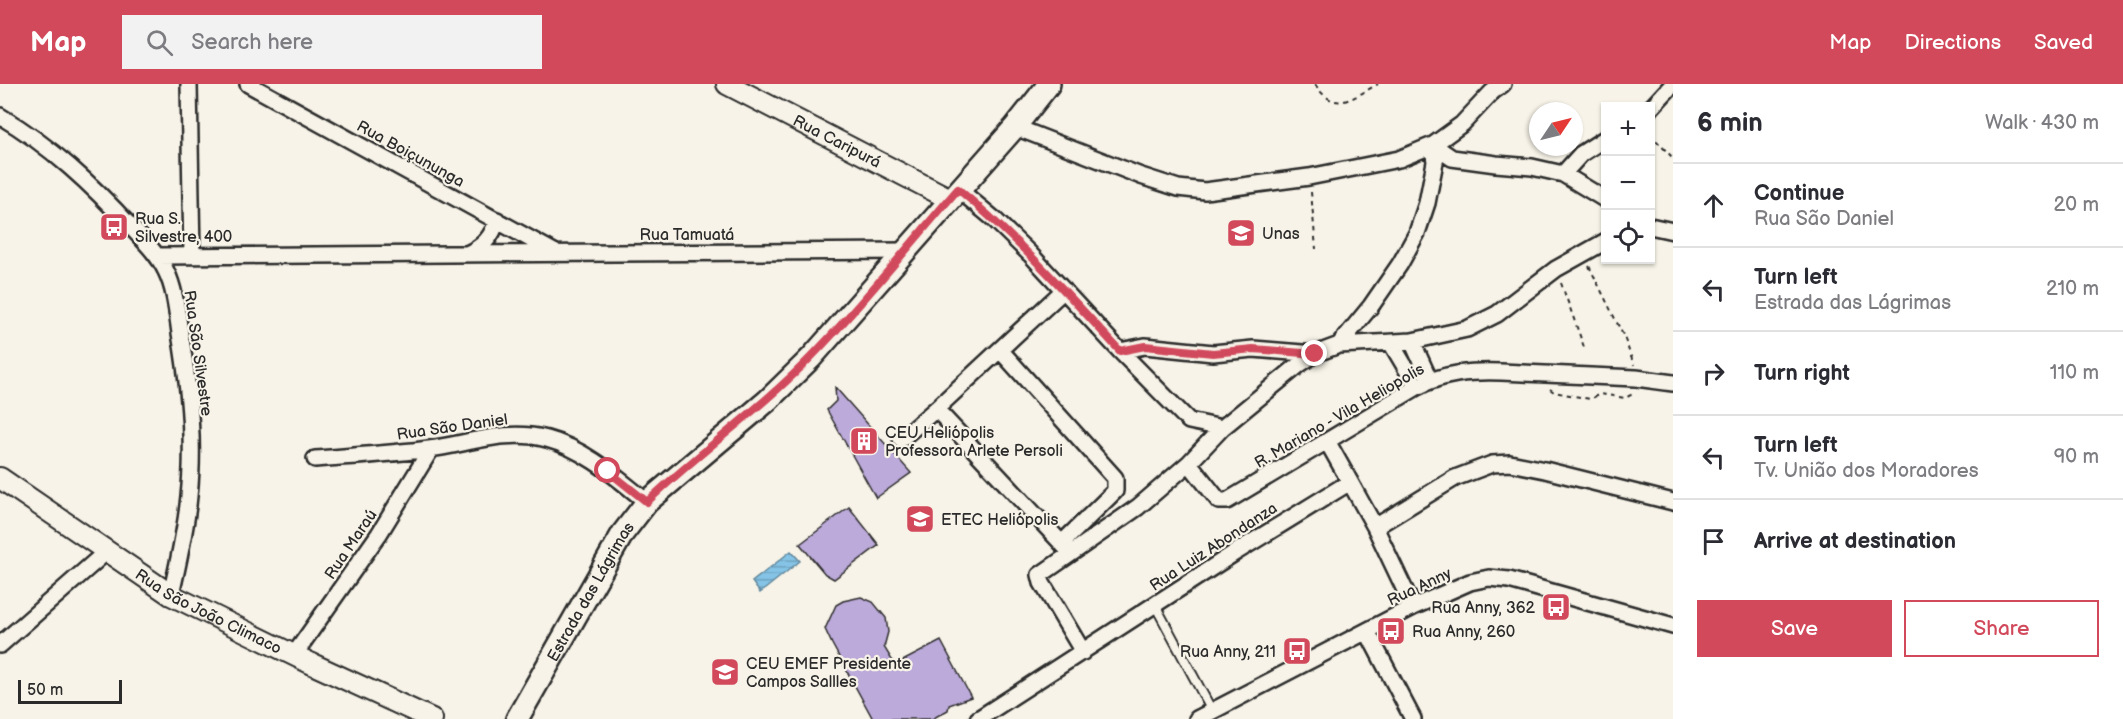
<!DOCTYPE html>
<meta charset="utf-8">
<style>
body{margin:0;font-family:"Balsamiq Sans",sans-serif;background:#f2f2f3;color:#2b2b33}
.controls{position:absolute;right:18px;top:18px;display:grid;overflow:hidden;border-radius:0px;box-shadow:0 2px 4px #0004}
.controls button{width:54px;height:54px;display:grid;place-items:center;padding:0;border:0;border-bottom:2px solid #e1e1e2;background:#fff;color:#2b2b33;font:30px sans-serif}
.compass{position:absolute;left:1529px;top:18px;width:54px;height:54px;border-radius:50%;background:#fff;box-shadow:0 2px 4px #0004;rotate:55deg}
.scale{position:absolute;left:18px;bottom:15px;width:104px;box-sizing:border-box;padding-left:6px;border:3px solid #2b2b2b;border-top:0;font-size:16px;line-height:21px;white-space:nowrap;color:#2b2b2b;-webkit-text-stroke:4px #f7f3e8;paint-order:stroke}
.stop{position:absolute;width:18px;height:18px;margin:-14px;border:4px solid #d1495b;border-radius:50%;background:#fff}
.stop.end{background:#d1495b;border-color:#fff;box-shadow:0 2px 6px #0008}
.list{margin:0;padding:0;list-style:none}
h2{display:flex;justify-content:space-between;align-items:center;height:78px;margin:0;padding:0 24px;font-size:26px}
h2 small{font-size:20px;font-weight:400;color:#7c7c81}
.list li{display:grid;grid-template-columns:39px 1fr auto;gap:18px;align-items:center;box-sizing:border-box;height:84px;padding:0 24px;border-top:2px solid #e1e1e2}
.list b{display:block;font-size:22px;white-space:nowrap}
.list p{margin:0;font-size:20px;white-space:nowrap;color:#7c7c81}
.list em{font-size:20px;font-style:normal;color:#7c7c81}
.actions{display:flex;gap:12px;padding:18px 24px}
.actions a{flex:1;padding:14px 0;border:2px solid #d1495b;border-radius:0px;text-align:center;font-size:21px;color:#d1495b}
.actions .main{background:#d1495b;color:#fff}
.icon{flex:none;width:33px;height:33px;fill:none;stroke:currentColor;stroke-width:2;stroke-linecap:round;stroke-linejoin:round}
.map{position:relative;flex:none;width:1673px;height:635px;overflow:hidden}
header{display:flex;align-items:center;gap:36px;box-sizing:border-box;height:84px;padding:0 30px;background:#d1495b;color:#fff}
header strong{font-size:28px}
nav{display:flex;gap:33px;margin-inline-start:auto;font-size:21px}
.search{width:420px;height:54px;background:#f2f2f3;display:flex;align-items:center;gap:15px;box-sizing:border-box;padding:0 21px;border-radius:0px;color:#7c7c81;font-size:22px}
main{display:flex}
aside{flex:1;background:#fff}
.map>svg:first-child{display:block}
.water{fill:url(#water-rules);stroke:#61879b;stroke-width:1.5}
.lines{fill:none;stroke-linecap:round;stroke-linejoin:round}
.stream{stroke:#61879b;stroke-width:4.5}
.building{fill:#bcaada;stroke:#2b2b2b;stroke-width:1.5}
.service-casing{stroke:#2b2b2b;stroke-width:12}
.minor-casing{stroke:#2b2b2b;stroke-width:20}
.tertiary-casing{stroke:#2b2b2b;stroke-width:24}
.secondary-casing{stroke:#2b2b2b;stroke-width:26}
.path{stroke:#2b2b2b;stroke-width:2;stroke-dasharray:4.5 4.5;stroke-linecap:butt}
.service{stroke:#f7f3e8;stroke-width:8}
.minor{stroke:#f7f3e8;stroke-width:15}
.tertiary{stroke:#f7f3e8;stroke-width:20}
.secondary{stroke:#f7f3e8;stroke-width:21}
.route{stroke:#d1495b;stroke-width:8}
.labels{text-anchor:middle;stroke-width:4.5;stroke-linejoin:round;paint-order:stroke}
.street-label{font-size:16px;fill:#2b2b2b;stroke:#f7f3e8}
.poi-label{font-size:16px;fill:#2b2b2b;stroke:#f7f3e8;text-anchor:start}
</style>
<header>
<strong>Map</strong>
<div class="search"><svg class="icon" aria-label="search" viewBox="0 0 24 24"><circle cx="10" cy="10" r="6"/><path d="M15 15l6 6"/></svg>Search here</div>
<nav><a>Map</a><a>Directions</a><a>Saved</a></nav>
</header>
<main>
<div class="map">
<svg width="1673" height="635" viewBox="0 0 1673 635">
<defs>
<pattern id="water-rules" width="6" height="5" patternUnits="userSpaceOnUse" patternTransform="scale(1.5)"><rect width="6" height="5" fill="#85c4e6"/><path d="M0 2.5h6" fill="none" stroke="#6d9fbb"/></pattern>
</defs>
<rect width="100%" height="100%" fill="#f7f3e8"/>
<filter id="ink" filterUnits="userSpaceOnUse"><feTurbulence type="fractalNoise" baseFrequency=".0167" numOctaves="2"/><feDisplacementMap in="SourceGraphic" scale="12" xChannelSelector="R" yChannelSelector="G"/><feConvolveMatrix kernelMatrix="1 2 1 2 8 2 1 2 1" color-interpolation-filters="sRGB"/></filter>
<g filter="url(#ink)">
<path class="water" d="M791 467 800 477 760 509 752 498Z"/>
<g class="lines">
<path class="stream" d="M1628 301 1638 302"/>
</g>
<path class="building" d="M835 303 911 389 876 414 827 326 836 317Z
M849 423 879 461 834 495 825 490 800 460Z
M861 513 873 518 886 534 888 548 884 563 895 581 941 557 971 613 949 621 948 626 932 635H873L832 560 825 545 836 521 843 517Z"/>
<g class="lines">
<g class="service-casing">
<path id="service" d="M1155 521 1212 627"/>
</g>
<g class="minor-casing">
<path id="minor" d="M189 0 192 172
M248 0 554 168
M1650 25 1673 0
M0 32C51 62 92 101 132 144 144 157 158 170 166 187 175 205 177 228 180 249 189 302 195 358 189 412 186 446 178 479 171 511
M1015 43 1141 92 1178 104 1205 107 1309 93 1399 75 1433 61 1462 40 1492 8 1503 0
M1433 61 1452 74 1496 80 1532 83 1563 90 1606 116
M1563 90 1581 70 1606 54
M958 105 994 135 1030 170 1120 267 1189 337 1222 344
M1650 142 1673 147
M467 170C483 162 492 154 497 136
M157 172 907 167
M1412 257 1430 297
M1391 259 1417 303
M1339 261 1412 257 1467 245 1497 230 1556 185 1606 157
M1000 266 1115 394V407L1062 459
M1120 267 1145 262 1213 269 1253 265 1315 270
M936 325 1067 465
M901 355 936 325 1064 206
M1327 357 1350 398
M315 375C353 372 391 370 429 365 468 360 507 344 547 355 585 365 617 394 647 418
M1189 379 1219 417H1227L1417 303C1444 289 1470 287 1501 288L1636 294 1673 299
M1375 443 1455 394 1492 380 1510 379 1545 386 1673 418
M1367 547 1413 635
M0 561 106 468
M1083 568 1042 499 1040 491 1138 423 1189 379 1222 344 1300 280 1315 270 1339 261 1371 222 1400 180 1417 149 1427 119 1435 78 1433 61
M294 571 379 450 431 365
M978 635 1236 468 1350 398 1375 443 1413 523
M1197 635 1413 523 1470 498 1489 494 1509 496 1673 542"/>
</g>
<g class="tertiary-casing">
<g id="tertiary">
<path id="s1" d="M727 0 950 115"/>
<path id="s2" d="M0 394 171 511 310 579 432 635"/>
</g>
</g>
<g class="secondary-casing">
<g id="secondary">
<path id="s3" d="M517 635 623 449 647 418 767 317 811 274 1015 43 1049 0"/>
</g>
</g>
<path class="path" d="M1315 0C1335 31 1352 14 1378 0
M1650 50 1673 74
M1311 108 1316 165
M1589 182 1624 253 1634 281
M1561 199 1584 263
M1550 305 1554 308 1590 315 1600 310 1625 314 1635 309"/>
<use href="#service" class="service"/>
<use href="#minor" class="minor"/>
<use href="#tertiary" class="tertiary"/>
<use href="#secondary" class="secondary"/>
</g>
</g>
<g class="lines" filter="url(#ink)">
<path class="route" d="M608 387 647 418C700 367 760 326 811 273 863 220 909 161 958 105 1017 154 1068 210 1120 267L1145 262 1213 269 1253 265 1315 270"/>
</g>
<defs>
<g id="bus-square" transform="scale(1.5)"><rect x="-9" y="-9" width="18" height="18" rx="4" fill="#d1495b" stroke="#f7f3e8"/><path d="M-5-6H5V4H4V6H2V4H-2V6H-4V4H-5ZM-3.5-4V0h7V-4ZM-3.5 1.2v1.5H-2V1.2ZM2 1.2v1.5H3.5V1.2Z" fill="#fff"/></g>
<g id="school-square" transform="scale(1.5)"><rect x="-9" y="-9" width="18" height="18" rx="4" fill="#d1495b" stroke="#f7f3e8"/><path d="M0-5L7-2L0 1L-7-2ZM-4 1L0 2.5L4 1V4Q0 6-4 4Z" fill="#fff"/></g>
<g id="building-square" transform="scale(1.5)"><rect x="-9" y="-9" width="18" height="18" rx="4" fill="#d1495b" stroke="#f7f3e8"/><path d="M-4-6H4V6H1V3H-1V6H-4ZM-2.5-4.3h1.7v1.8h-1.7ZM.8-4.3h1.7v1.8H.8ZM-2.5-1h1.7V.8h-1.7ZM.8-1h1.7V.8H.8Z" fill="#fff"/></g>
<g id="university-square" transform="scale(1.5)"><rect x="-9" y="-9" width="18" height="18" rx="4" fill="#d1495b" stroke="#f7f3e8"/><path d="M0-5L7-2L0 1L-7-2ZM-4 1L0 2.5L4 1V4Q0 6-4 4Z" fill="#fff"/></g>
</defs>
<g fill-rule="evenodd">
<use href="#bus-square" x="114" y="143"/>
<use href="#school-square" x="1241" y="149"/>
<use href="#building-square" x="864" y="357"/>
<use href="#university-square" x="920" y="435"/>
<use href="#bus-square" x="1556" y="523"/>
<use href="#bus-square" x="1391" y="547"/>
<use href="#bus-square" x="1297" y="567"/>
<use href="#school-square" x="725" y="588"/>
</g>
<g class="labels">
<g class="street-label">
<text dy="6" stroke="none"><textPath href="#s1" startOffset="124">Rua Caripurá</textPath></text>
<text transform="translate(411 69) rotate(29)" y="6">Rua Boiçununga</text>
<text x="687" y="156">Rua Tamuatá</text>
<text transform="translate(199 269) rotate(82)" y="6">Rua São Silvestre</text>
<text transform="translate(1339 331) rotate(-30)" y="6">R. Mariano - Vila Heliopolis</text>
<text transform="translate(452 342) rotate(-8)" y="6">Rua São Daniel</text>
<text transform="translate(350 460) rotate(-56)" y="6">Rua Maraú</text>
<text transform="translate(1213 462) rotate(-33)" y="6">Rua Luiz Abondanza</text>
<text transform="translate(1419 502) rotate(-25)" y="6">Rua Anny</text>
<text dy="6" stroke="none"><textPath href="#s3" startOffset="147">Estrada das Lágrimas</textPath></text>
<text dy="6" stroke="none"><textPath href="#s2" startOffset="248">Rua São João Climaco</textPath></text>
</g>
<g class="poi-label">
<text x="135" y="140">Rua S.<tspan x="135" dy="18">Silvestre, 400</tspan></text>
<text x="1262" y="155">Unas</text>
<text x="885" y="354">CEU Heliópolis<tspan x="885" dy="18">Professora Arlete Persoli</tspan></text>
<text x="941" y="441">ETEC Heliópolis</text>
<text x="1535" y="529" text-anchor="end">Rua Anny, 362</text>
<text x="1412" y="553">Rua Anny, 260</text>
<text x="1276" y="573" text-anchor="end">Rua Anny, 211</text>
<text x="746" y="585">CEU EMEF Presidente<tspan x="746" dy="18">Campos Sallles</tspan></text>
</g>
</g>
</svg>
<div class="controls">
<button>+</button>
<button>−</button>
<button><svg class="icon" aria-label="locate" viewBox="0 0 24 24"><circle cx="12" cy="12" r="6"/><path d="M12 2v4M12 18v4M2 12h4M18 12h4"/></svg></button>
</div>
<svg class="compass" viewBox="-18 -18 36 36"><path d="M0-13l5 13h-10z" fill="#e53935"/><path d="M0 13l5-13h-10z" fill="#7c7c81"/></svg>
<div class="scale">50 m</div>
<div class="stop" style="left:608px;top:387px"></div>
<div class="stop end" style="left:1315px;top:270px"></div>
</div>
<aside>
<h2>6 min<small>Walk · 430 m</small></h2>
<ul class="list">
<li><svg class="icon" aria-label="ahead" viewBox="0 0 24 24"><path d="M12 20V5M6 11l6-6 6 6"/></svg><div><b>Continue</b><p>Rua São Daniel</p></div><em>20 m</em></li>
<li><svg class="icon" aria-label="left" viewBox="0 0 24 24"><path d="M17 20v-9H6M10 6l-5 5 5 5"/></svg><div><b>Turn left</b><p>Estrada das Lágrimas</p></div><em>210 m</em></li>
<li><svg class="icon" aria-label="right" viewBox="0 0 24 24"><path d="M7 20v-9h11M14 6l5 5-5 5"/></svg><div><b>Turn right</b></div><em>110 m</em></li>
<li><svg class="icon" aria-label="left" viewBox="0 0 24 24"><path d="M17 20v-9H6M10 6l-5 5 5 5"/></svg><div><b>Turn left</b><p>Tv. União dos Moradores</p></div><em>90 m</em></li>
<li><svg class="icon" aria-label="arrive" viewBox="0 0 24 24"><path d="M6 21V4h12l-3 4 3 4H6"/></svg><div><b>Arrive at destination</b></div></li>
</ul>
<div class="actions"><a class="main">Save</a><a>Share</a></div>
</aside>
</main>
